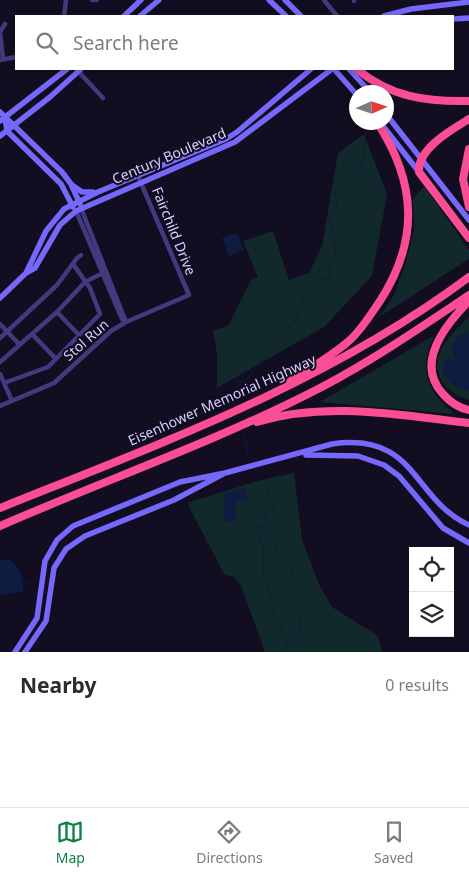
<!DOCTYPE html>
<style>
body{margin:0;font-family:"Noto Sans",sans-serif;background:#f2f2f3;color:#2b2b33}
.controls{position:absolute;right:15px;bottom:15px;display:grid;overflow:hidden;border-radius:0px;box-shadow:0 2px 8px #0003}
.controls button{width:45px;height:45px;display:grid;place-items:center;padding:0;border:0;border-bottom:1px solid #e1e1e2;background:#fff;color:#2b2b33;font:25px sans-serif}
.compass{position:absolute;left:349px;top:85px;width:45px;height:45px;border-radius:50%;background:#fff;box-shadow:0 2px 8px #0003;rotate:87deg}
.list{margin:0;padding:0;list-style:none}
h2{display:flex;justify-content:space-between;align-items:center;height:65px;margin:0;padding:0 20px;font-size:21px}
h2 small{font-size:16px;font-weight:400;color:#7c7c81}
.icon{flex:none;width:28px;height:28px;fill:none;stroke:currentColor;stroke-width:2;stroke-linecap:round;stroke-linejoin:round}
.map{position:relative;flex:none;width:469px;height:652px;overflow:hidden}
.search{position:absolute;background:#fff;box-shadow:0 2px 8px #0003;left:15px;right:15px;top:15px;height:55px;display:flex;align-items:center;gap:12px;box-sizing:border-box;padding:0 18px;border-radius:0px;color:#7c7c81;font-size:19px}
.sheet{height:155px;background:#fff}
nav{display:flex;justify-content:space-around;align-items:center;box-sizing:border-box;height:70px;border-top:1px solid #e1e1e2;background:#fff;font-size:14px;color:#7c7c81}
nav a{display:grid;justify-items:center;gap:2px}
nav .on{color:#0b8043}
.map>svg:first-child{display:block}
.green{fill:#11292a}
.water{fill:#0d1c40}
.lines{fill:none;stroke-linecap:round;stroke-linejoin:round}
.stream{stroke:#0d1c40;stroke-width:1}
.street{stroke:#413a7e;stroke-width:4.5}
.secondary{stroke:#7568fb;stroke-width:5.5}
.highway{stroke:#fa4d94;stroke-width:8}
.labels{text-anchor:middle;stroke-width:4;stroke-linejoin:round;paint-order:stroke}
.street-label{font-size:14px;fill:#d7cefe;stroke:#120d20}
</style>
<div class="map">
<svg width="469" height="652" viewBox="0 0 469 652">
<rect width="100%" height="100%" fill="#120d20"/>
<path class="green" d="M364 134 387 194 372 276 324 327 217 388V355L213 331 229 325 250 281 258 277 243 241 273 231 289 280 309 273 322 246 338 153Z
M424 186 469 250V259L379 317 394 295 405 265 414 231 413 199Z
M469 317V333L458 336 454 352 456 361 453 360 443 373 453 384 469 391V400C459 397 449 392 443 383 426 357 451 334 469 317Z
M433 336C433 342 429 345 428 351 421 380 434 397 455 414L320 402Z
M294 473 302 539 318 582 332 607 378 636 382 652H265L241 586 234 577 224 574 187 503 261 480Z"/>
<path class="water" d="M237 232 244 250 229 256 222 238Z
M469 333V391C455 387 434 374 447 358L456 360 452 346 458 336Z
M244 488 248 498 236 502V521L225 522 223 501 225 493Z
M9 559C20 568 24 578 23 592L0 595V560Z"/>
<g class="lines">
<path class="stream" d="M396 4 397 0
M379 69 380 75
M362 164 375 186 392 204
M239 401 237 386 239 381 245 383 258 363 267 358 266 350C270 343 288 326 294 324L302 307V295L313 289 317 280 329 277V267L336 257C334 243 334 230 328 217L337 207 335 192 345 176 358 169 362 164 366 131
M244 435 248 454
M269 486 268 496 274 508 264 515 269 522 258 528 263 548V580L267 584 276 619 282 629 280 632 285 637 284 640 287 645 282 648 288 652
M260 526 268 532 279 555 288 562 293 578 280 585 277 591 300 620V633L286 642
M23 581 29 584"/>
<path class="street" d="M92 0H97
M324 0 337 16
M354 0V1
M64 16 66 0
M3 59 0 32 5 24
M0 60 16 57
M78 71 103 98
M76 211 122 319 126 322 81 208
M57 312 79 335
M0 324 19 344
M32 334 56 359
M0 338 57 285 77 258 81 255
M0 362 57 312 85 282 103 273
M0 374 12 401
M4 383 48 367 100 314 90 288 73 264
M0 406 54 383 111 331 126 322 189 295 138 176"/>
<path class="secondary" d="M269 0 286 16
M285 0 301 16
M124 16 141 0
M140 16 159 0
M384 16 411 9 469 2
M453 19 469 18
M334 69 356 94
M349 69 370 92
M0 112 62 172 71 184 80 204
M386 114 469 220
M5 118 7 131 61 184 73 207
M0 121 67 69
M383 126 419 172
M0 136 50 97 81 69
M72 185 82 192H93
M26 273 46 231 64 209 98 192 226 139 237 132 311 69
M0 298 26 273 35 268 60 225 76 211 235 142 332 69
M306 455 358 456 384 465 399 476 443 528 469 543
M15 652 37 618 45 561 57 540 73 526 180 482 225 473 332 444C417 432 412 499 469 525
M25 652 46 621 54 568 66 549 85 536 174 500 223 474"/>
<path class="highway" d="M357 69C390 97 427 102 469 101
M469 119C451 130 417 149 419 172L469 238
M469 149 463 179 469 207
M469 301C446 324 414 363 443 394 450 402 459 408 469 410
M290 381C311 368 332 356 350 340 362 329 371 314 380 301 420 239 416 182 377 122
M257 422C326 401 398 415 469 423
M0 508C162 443 329 382 469 277
M0 526C105 480 215 442 318 389 370 362 420 328 469 295"/>
</g>
<g class="labels">
<g class="street-label">
<text transform="translate(169 156) rotate(-23)" y="5">Century Boulevard</text>
<text transform="translate(174 231) rotate(68)" y="5">Fairchild Drive</text>
<text transform="translate(86 340) rotate(-41)" y="5">Stol Run</text>
<text transform="translate(222 400) rotate(-24)" y="5">Eisenhower Memorial Highway</text>
</g>
</g>
</svg>
<div class="controls">
<button><svg class="icon" aria-label="locate" viewBox="0 0 24 24"><circle cx="12" cy="12" r="6"/><path d="M12 2v4M12 18v4M2 12h4M18 12h4"/></svg></button>
<button><svg class="icon" aria-label="layers" viewBox="0 0 24 24"><path d="M12 4l9 5-9 5-9-5zM3 14l9 5 9-5"/></svg></button>
</div>
<svg class="compass" viewBox="-18 -18 36 36"><path d="M0-13l5 13h-10z" fill="#e53935"/><path d="M0 13l5-13h-10z" fill="#7c7c81"/></svg>
<div class="search"><svg class="icon" aria-label="search" viewBox="0 0 24 24"><circle cx="10" cy="10" r="6"/><path d="M15 15l6 6"/></svg>Search here</div>
</div>
<section class="sheet">
<h2>Nearby<small>0 results</small></h2>
<ul class="list">
</ul>
</section>
<nav>
<a class="on"><svg class="icon" aria-label="map" viewBox="0 0 24 24"><path d="M3 6l6-2 6 2 6-2v14l-6 2-6-2-6 2zM9 4v14M15 6v14"/></svg>Map</a>
<a><svg class="icon" aria-label="directions" viewBox="0 0 24 24"><path d="M12 3l9 9-9 9-9-9zM9 14v-3h6M13 9l2 2-2 2"/></svg>Directions</a>
<a><svg class="icon" aria-label="saved" viewBox="0 0 24 24"><path d="M7 4h10v16l-5-4-5 4z"/></svg>Saved</a>
</nav>
